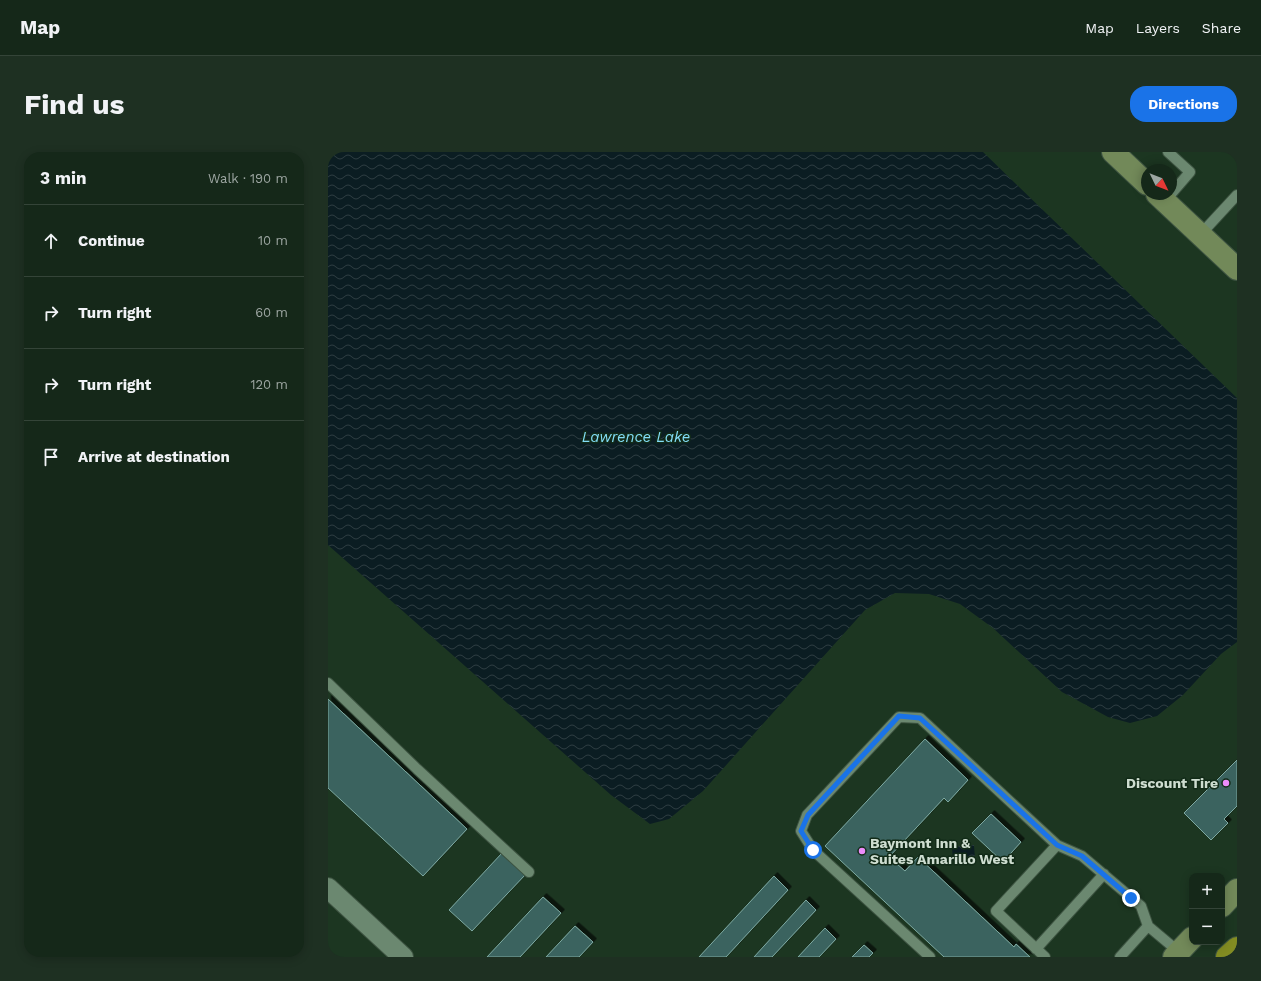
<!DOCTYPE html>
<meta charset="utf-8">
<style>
body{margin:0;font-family:"Work Sans",sans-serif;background:#1e3022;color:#f1f3f6}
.controls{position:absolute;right:12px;bottom:12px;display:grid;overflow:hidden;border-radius:8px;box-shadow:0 2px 10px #0003}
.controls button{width:36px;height:36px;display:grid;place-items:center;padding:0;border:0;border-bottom:1px solid #344438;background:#152819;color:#f1f3f6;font:20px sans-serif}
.compass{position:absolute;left:813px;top:12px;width:36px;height:36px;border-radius:50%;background:#152819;box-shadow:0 2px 10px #0003;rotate:133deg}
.stop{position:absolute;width:12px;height:12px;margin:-9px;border:3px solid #1a73e8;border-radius:50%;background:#fff}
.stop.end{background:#1a73e8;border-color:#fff;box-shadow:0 1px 4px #0008}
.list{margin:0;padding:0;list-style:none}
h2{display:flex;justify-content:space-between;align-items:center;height:52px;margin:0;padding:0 16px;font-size:17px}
h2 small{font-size:13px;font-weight:400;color:#9da6a2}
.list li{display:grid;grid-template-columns:26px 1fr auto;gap:12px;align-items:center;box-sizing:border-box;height:72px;padding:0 16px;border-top:1px solid #344438}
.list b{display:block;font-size:15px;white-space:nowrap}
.list em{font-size:13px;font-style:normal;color:#9da6a2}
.icon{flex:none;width:22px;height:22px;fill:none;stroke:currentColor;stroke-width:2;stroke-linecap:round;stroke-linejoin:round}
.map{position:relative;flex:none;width:909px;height:805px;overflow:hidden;border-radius:16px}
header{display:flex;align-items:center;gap:24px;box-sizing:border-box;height:56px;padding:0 20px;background:#152819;border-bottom:1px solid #344438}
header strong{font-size:19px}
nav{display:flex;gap:22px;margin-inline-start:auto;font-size:14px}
.intro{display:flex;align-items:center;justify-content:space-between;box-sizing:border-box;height:96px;padding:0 24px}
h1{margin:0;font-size:28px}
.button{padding:10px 18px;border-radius:16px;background:#1a73e8;color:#fff;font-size:14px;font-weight:700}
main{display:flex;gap:24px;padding:0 24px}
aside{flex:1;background:#152819;border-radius:16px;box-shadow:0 2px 10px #0003}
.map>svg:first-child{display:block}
.water{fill:url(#water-waves)}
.building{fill:#3a645e;stroke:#7ea9a2;filter:url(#shadow)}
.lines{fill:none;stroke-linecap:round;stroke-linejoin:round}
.lane-casing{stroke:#3d5341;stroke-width:12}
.street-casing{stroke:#3d5341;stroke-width:22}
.secondary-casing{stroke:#3d5341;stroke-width:24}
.highway-casing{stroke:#3d5341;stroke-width:24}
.lane{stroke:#6b8870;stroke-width:10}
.street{stroke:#6b8870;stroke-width:20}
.secondary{stroke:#728959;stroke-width:22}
.highway{stroke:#828c22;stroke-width:22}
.route{stroke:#1a73e8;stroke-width:5}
.poi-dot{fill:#ec8cfa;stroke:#122b18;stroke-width:1.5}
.labels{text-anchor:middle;stroke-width:3;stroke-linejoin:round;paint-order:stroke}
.poi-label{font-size:14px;font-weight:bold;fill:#ceddd0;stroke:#122b18;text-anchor:end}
.water-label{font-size:15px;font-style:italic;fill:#83ddf7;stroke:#122b18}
</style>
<header>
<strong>Map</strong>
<nav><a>Map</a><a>Layers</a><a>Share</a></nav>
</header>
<div class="intro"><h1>Find us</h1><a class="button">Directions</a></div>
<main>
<aside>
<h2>3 min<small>Walk · 190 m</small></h2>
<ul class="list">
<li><svg class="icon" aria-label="ahead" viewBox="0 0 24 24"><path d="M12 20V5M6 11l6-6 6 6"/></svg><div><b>Continue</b></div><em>10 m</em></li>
<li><svg class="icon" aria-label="right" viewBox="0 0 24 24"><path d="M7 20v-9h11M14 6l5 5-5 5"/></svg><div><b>Turn right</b></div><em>60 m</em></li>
<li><svg class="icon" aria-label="right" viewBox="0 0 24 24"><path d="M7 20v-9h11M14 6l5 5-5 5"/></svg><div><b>Turn right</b></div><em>120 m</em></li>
<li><svg class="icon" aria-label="arrive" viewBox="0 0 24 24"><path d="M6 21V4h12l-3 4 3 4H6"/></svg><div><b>Arrive at destination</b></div></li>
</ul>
</aside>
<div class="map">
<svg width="909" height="805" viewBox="0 0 909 805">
<defs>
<pattern id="water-waves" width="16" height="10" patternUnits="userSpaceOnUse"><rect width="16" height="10" fill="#0b1d22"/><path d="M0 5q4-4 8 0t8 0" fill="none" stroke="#2d3d41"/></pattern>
<filter id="shadow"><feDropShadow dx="3.5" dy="-3.5" stdDeviation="0" flood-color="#0009"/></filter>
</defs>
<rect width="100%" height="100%" fill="#1c3621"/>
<path class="water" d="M0 0H655L909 246V490L893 502 855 543 829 564 802 571 780 565 734 540 665 476 632 452 601 442 567 441 537 458 375 639 341 667 322 672 283 643 0 393Z
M646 693 647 707 625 709 624 695Z"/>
<path class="building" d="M0 547 139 677 95 724 0 636Z
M597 587 640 628 620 650 616 646 561 705 577 719 590 705 686 795 688 792 702 805H616L497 694Z
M909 608V654L896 667 900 671 883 688 856 661Z
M663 662 693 690 675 710 644 681Z
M174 701 197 723 144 779 121 758Z
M446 724 460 738 398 805H371Z
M215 745 233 761 192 805H159Z
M478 748 488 758 444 805H426Z
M247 774 265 790 251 805H218Z
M497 776 508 787 491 805H470Z
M536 793 545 801 541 805H524Z"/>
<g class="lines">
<g class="lane-casing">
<path id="lane" d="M840 0 862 20 843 42
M872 83 909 43
M0 531 89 617 201 720
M708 797 776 722
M602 805 485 698 473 679 479 663 571 565 592 566 729 693 754 704 813 754 820 774 851 800
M717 805 668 759 729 693
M792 805 820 774"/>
</g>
<g class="street-casing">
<path id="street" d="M0 736 75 805"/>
</g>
<g class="secondary-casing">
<path id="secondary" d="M785 0 819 32
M829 42 909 117
M894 754 909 738
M846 805 864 786"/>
</g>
<g class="highway-casing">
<path id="highway" d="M899 805 909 796"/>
</g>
<use href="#lane" class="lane"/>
<use href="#street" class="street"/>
<use href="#secondary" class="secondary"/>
<use href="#highway" class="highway"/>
</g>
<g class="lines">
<path class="route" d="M485 698 473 679 480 663 571 564 592 566 729 693 754 704 803 746"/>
</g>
<g class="poi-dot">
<circle cx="898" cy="631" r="4"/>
<circle cx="534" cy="699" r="4"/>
</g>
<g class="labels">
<g class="poi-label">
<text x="890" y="636">Discount Tire</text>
<text x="542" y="696" text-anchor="start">Baymont Inn &amp;<tspan x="542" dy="16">Suites Amarillo West</tspan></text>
</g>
<g class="water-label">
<text x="308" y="290">Lawrence Lake</text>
</g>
</g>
</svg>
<div class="controls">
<button>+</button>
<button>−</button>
</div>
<svg class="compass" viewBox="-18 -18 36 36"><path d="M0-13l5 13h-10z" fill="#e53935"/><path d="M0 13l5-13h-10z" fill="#9da6a2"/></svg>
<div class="stop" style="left:485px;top:698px"></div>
<div class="stop end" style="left:803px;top:746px"></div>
</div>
</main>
